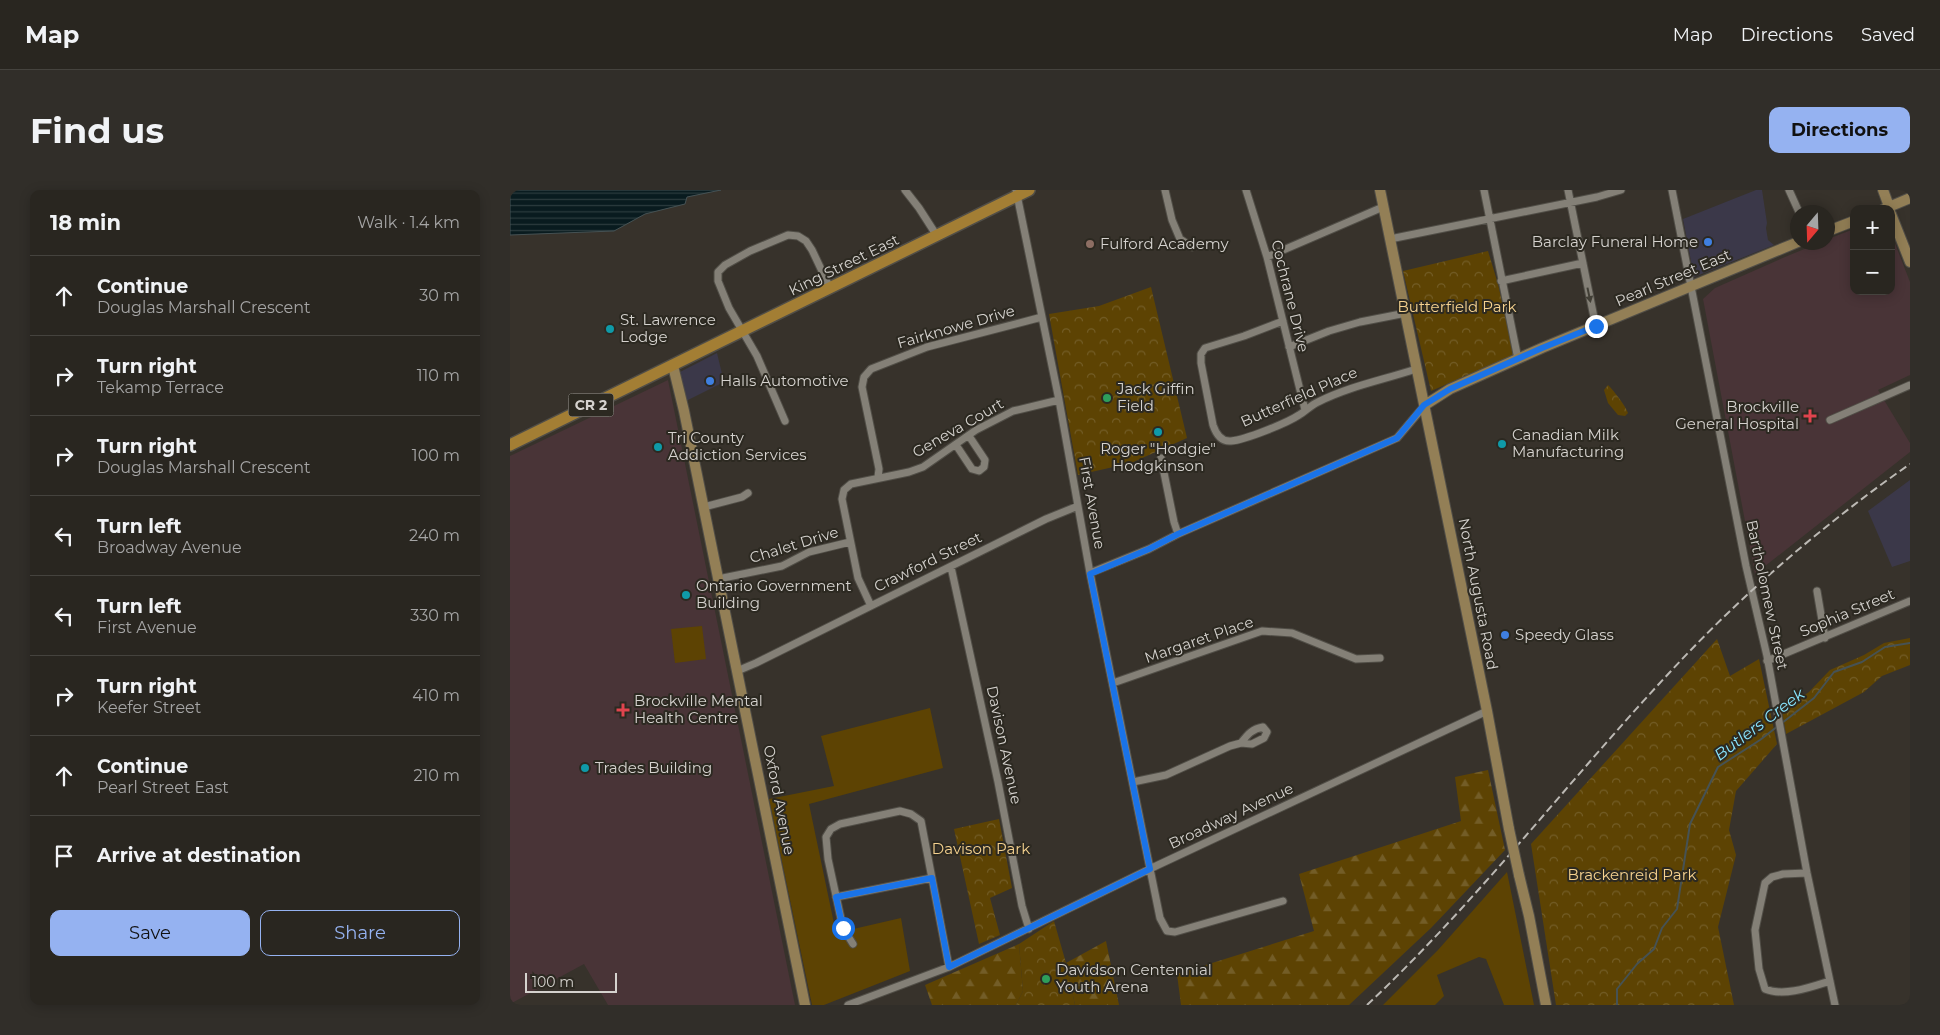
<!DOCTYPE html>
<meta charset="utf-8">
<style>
body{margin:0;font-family:Montserrat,sans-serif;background:#312e29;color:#f1f3f6}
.controls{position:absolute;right:15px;top:15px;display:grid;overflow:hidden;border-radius:10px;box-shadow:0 2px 12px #0003}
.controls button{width:45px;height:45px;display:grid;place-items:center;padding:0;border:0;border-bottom:1px solid #45433e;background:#292620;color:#f1f3f6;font:25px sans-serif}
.compass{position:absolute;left:1280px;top:15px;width:45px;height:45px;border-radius:50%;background:#292620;box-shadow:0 2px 12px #0003;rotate:199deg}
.scale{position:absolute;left:15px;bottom:12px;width:92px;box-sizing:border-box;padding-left:5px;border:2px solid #d5d2ce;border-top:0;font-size:14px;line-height:18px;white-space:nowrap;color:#d5d2ce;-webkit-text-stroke:4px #2c2921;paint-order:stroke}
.stop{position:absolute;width:15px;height:15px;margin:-11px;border:4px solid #1a73e8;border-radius:50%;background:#fff}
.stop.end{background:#1a73e8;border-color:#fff;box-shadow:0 1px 5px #0008}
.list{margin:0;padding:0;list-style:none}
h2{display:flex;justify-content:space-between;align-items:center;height:65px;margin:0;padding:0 20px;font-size:21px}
h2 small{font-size:16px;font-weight:400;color:#a5a5a5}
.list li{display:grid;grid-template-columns:32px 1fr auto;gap:15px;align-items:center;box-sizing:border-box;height:80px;padding:0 20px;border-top:1px solid #45433e}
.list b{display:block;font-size:19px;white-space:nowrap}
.list p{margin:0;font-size:16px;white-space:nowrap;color:#a5a5a5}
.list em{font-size:16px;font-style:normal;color:#a5a5a5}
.actions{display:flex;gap:10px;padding:15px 20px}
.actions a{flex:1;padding:11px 0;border:1px solid #95b2f1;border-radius:10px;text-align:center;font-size:18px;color:#95b2f1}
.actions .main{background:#95b2f1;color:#111}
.icon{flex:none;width:28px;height:28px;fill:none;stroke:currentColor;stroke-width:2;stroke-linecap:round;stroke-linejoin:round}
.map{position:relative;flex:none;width:1400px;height:815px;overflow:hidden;border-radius:10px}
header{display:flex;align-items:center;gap:30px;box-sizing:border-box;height:70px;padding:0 25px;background:#292620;border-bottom:1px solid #45433e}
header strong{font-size:24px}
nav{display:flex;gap:28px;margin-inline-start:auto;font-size:18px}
.intro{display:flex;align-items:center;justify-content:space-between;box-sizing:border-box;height:120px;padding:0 30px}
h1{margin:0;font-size:35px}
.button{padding:12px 22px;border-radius:10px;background:#95b2f1;color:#111;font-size:18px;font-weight:700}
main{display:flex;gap:30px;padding:0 30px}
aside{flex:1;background:#292620;border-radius:10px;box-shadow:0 2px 12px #0003}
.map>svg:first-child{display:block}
.commercial{fill:#3b3849}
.medical{fill:#493437}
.green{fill:#5d4303}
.forest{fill:url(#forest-firs)}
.park{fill:url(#park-crowns)}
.water{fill:url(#water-rules);stroke:#465254}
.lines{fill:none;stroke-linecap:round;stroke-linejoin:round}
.stream{stroke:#465254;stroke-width:2}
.street-casing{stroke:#514e47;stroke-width:9}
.secondary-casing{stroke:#514e47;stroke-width:12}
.primary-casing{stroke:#514e47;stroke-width:14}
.street{stroke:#848077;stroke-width:7}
.secondary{stroke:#937f56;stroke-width:10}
.primary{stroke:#a37e34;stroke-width:11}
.rail{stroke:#bcb9b4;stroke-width:2;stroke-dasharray:8 4;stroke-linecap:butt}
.secondary-bridge-casing{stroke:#514e47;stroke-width:12;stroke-linecap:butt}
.secondary-bridge{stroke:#937f56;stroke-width:10}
.oneway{fill:#423f36}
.route{stroke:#1a73e8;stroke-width:6}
.shop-dot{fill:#3f7fe0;stroke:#2c2921;stroke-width:2}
.education-dot{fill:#8d6e63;stroke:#2c2921;stroke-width:2}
.culture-dot{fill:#0f9aa8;stroke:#2c2921;stroke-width:2}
.leisure-dot{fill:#2e9e5b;stroke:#2c2921;stroke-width:2}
.health-dot{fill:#e0444e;stroke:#2c2921;stroke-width:2}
.labels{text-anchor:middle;stroke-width:4;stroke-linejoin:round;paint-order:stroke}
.shield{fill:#2c2921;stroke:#a29f9a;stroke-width:1}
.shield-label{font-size:14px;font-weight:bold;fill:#d5d2ce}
.poi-label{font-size:15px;fill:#d5d2ce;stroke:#2c2921;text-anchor:start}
.street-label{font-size:15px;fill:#d5d2ce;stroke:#2c2921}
.park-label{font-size:15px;fill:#f6d28f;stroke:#2c2921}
.water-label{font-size:16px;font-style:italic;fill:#89e5fe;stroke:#2c2921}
</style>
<header>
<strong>Map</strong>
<nav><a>Map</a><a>Directions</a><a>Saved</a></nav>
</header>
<div class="intro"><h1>Find us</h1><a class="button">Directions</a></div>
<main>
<aside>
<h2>18 min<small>Walk · 1.4 km</small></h2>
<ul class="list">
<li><svg class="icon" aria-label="ahead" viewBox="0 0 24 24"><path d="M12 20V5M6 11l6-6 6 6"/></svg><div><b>Continue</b><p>Douglas Marshall Crescent</p></div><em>30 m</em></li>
<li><svg class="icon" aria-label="right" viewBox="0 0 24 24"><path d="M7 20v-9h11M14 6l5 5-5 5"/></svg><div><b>Turn right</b><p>Tekamp Terrace</p></div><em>110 m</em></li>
<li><svg class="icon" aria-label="right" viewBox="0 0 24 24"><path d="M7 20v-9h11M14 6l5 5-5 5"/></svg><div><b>Turn right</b><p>Douglas Marshall Crescent</p></div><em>100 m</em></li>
<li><svg class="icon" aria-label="left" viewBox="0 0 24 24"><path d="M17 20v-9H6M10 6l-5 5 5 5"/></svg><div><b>Turn left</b><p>Broadway Avenue</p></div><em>240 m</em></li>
<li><svg class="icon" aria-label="left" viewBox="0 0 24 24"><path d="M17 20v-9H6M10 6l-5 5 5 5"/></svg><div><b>Turn left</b><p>First Avenue</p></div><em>330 m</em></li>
<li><svg class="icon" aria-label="right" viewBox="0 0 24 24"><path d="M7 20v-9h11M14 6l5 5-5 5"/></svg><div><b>Turn right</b><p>Keefer Street</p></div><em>410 m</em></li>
<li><svg class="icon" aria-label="ahead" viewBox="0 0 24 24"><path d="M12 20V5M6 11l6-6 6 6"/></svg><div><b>Continue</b><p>Pearl Street East</p></div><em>210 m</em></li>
<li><svg class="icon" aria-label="arrive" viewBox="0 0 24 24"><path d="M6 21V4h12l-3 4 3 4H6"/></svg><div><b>Arrive at destination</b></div></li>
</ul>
<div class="actions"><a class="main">Save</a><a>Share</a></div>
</aside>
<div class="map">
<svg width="1400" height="815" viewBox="0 0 1400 815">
<defs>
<pattern id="forest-firs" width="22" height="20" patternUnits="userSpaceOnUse" patternTransform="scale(1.25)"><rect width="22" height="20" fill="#5d4303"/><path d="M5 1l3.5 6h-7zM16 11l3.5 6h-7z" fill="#735d27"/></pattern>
<pattern id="park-crowns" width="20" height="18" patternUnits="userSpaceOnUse" patternTransform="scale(1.25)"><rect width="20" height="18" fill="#5d4303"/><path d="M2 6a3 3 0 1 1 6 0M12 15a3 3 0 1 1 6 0" fill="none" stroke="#735d27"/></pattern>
<pattern id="water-rules" width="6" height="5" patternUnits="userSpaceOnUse" patternTransform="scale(1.25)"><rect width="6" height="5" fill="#091b1f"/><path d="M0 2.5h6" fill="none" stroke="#2c3b3e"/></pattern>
</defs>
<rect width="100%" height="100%" fill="#37322b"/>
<path class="commercial" d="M1246 0H1252L1257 33 1256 38 1258 50 1264 55 1184 87 1173 29Z
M207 163 214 192 176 211 170 182Z
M1400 290V371L1382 377 1358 321Z"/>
<path class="medical" d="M1344 39V101H1381V43L1400 92V185L1368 200 1400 253V262L1245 384 1193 109 1205 98 1275 67 1309 53 1318 52V49Z
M158 190 285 815H98L74 774 0 814V266Z"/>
<path class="green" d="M192 436 196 469 165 473 161 439Z
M420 518 433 578 299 614 326 743 391 728 400 781 314 815H302L259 609 324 596 311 546Z
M997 682 1024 815H994L976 769 969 767 927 785 934 806 925 815H873L928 760Z"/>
<path class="forest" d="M978 580 995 660 921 738 839 815H671L667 784 804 741 789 684 951 631 945 587Z
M596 751 609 815H565L556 773Z
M509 754 513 801 506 815H422L415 795Z"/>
<path class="park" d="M978 61 988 94 1004 165 921 201 893 81Z
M641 97 677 248 621 273 568 285 539 124 589 116Z
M1098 195C1104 201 1115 215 1118 223L1115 226 1108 225 1098 213 1094 200Z
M1400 448V475L1372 486 1354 502 1276 544 1272 521 1299 502 1320 480 1354 465 1374 453Z
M1207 449 1220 486 1249 469 1267 554 1226 601 1219 640 1226 665 1208 737 1224 815H1046L1021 654Z
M489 629 502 698 480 708 490 745 469 754 444 639Z
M544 731 556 773 565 815H506L513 801 509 754Z"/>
<path class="water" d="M0 0H211L177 7 175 14 135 24 104 41 0 45Z"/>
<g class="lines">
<path class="stream" d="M1272 533 1304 508 1324 482 1352 472 1375 457 1400 453
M1107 815V799L1127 774 1144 759 1152 738 1167 719 1180 634 1208 577 1250 550 1268 536"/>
<g class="street-casing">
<path id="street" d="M395 0 409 18 427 46
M506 0 549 210 580 383 650 728 657 741 665 742 773 711
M655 0 662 30 670 49 682 57
M736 0 757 67 795 220
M974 0 1008 169
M1058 0 1086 137
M1162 0 1236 376 1257 466 1297 683 1325 815
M1279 0 1289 22
M880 49 1087 7 1111 0
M757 67 873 17
M991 91 1073 73
M773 131 734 146 695 158 691 164V173L703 235C706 244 711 252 721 251 735 250 777 233 789 225 796 221 801 215 808 212 840 196 873 190 906 179
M779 157 819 141 850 132 896 123
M1320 230 1400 195
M275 231 247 166 219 118 208 91V82L215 75 240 61 278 45 288 46 296 51 302 60 320 98
M446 255 462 279 469 281 474 277 475 270 459 246
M651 268 664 332 668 344
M368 287 369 279 352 197 354 187 361 179 417 157 532 127
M194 317 232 307 238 303
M441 377 488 592 512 716 519 739
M580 383 639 359 668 344 887 248 915 215
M208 389 272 376 299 362 340 352
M1307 401 1315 448
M361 416 348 388 332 309 334 300 341 294 399 282 413 277 466 240 503 221 549 210
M1257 471 1400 411
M227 481 246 473 536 329 568 316
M603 493 752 441 782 443 846 469 870 468
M623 592 656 585 720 556 731 553 742 554 754 548 757 542 753 537C742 539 738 544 731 553
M1297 683 1273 684 1262 687 1255 693 1245 740 1249 779 1255 799C1274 807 1301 797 1320 791
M326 707 422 688
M343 754 333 738 318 669 316 647 321 639 330 634 390 621 401 624 411 631 439 777
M338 815 439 777 648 675 977 521"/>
</g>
<g class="secondary-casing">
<path id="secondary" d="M870 0 977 521 999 639
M1373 0 1380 19
M1374 19 1400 8
M1381 24 1400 72
M1318 41 1344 31
M163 176 174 221 295 815
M915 215 940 199 1032 158 1288 52
M1009 685 1019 726 1036 815"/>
</g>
<g class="primary-casing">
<path id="primary" d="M0 255 519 0"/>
</g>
<use href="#street" class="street"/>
<use href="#secondary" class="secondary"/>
<use href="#primary" class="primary"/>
<path class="rail" d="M857 815C967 712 1058 591 1161 481 1232 404 1314 334 1400 274"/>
<g class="secondary-bridge-casing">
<path id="secondary-bridge" d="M999 639 1009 685"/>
</g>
<use href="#secondary-bridge" class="secondary-bridge"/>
</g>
<defs><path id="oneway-solid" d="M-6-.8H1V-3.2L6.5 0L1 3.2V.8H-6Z" transform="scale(1.25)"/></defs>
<use class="oneway" href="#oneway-solid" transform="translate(1079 105) rotate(78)"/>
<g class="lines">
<path class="route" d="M333 738 326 707 422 688 439 777 640 679 580 384 639 359 668 344 887 248 914 215 940 199 1032 158 1086 136"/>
</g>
<g class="shop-dot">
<circle cx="1198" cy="52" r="5"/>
<circle cx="200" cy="191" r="5"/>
<circle cx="995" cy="445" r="5"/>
</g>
<circle class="education-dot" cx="580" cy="54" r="5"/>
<g class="culture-dot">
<circle cx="100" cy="139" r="5"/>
<circle cx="648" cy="242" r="5"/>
<circle cx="992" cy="254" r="5"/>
<circle cx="148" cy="257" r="5"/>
<circle cx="176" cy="405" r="5"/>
<circle cx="75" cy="578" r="5"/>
</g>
<g class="leisure-dot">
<circle cx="597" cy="208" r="5"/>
<circle cx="536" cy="789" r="5"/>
</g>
<g class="health-dot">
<path d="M1297.5 218.5h5v5h5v5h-5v5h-5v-5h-5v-5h5z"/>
<path d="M110.5 512.5h5v5h5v5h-5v5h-5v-5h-5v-5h5z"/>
</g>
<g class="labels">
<rect class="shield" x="58.5" y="203.5" width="45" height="23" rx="4"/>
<g class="shield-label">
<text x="81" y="220">CR 2</text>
</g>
<g class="poi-label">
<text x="1188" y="57" text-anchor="end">Barclay Funeral Home</text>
<text x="590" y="59">Fulford Academy</text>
<text x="110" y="135">St. Lawrence<tspan x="110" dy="17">Lodge</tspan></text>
<text x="210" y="196">Halls Automotive</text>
<text x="607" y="204">Jack Giffin<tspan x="607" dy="17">Field</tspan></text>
<text x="1289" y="222" text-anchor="end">Brockville<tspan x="1289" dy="17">General Hospital</tspan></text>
<text x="1002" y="250">Canadian Milk<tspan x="1002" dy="17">Manufacturing</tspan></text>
<text x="158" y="253">Tri County<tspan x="158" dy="17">Addiction Services</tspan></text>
<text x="648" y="264" text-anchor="middle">Roger "Hodgie"<tspan x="648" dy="17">Hodgkinson</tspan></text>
<text x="186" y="401">Ontario Government<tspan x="186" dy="17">Building</tspan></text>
<text x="1005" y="450">Speedy Glass</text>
<text x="124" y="516">Brockville Mental<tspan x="124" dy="17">Health Centre</tspan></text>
<text x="85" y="583">Trades Building</text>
<text x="546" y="785">Davidson Centennial<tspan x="546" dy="17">Youth Arena</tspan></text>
</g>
<g class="street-label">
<text transform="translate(334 75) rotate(-26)" y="5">King Street East</text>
<text transform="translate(1163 88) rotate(-23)" y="5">Pearl Street East</text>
<text transform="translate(780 106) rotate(76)" y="5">Cochrane Drive</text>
<text transform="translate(446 137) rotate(-16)" y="5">Fairknowe Drive</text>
<text transform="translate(789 207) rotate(-24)" y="5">Butterfield Place</text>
<text transform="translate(448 238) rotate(-30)" y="5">Geneva Court</text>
<text transform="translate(582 313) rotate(80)" y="5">First Avenue</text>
<text transform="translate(284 355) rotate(-17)" y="5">Chalet Drive</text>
<text transform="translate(418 372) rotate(-26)" y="5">Crawford Street</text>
<text transform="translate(968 404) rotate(79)" y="5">North Augusta Road</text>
<text transform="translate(1257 405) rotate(78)" y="5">Bartholomew Street</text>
<text transform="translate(1337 423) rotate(-23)" y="5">Sophia Street</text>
<text transform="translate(689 450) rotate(-19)" y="5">Margaret Place</text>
<text transform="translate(494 555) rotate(78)" y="5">Davison Avenue</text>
<text transform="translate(269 610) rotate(79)" y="5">Oxford Avenue</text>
<text transform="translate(721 626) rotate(-25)" y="5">Broadway Avenue</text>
</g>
<g class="park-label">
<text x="947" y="122">Butterfield Park</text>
<text x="471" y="664">Davison Park</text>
<text x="1122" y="690">Brackenreid Park</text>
</g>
<g class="water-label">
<text transform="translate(1249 534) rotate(-37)" y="6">Butlers Creek</text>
</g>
</g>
</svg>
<div class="controls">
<button>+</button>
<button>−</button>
</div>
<svg class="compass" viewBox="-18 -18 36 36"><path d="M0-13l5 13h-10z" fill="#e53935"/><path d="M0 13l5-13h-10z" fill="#a5a5a5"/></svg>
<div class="scale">100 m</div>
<div class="stop" style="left:333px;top:738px"></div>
<div class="stop end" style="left:1086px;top:136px"></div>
</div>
</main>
